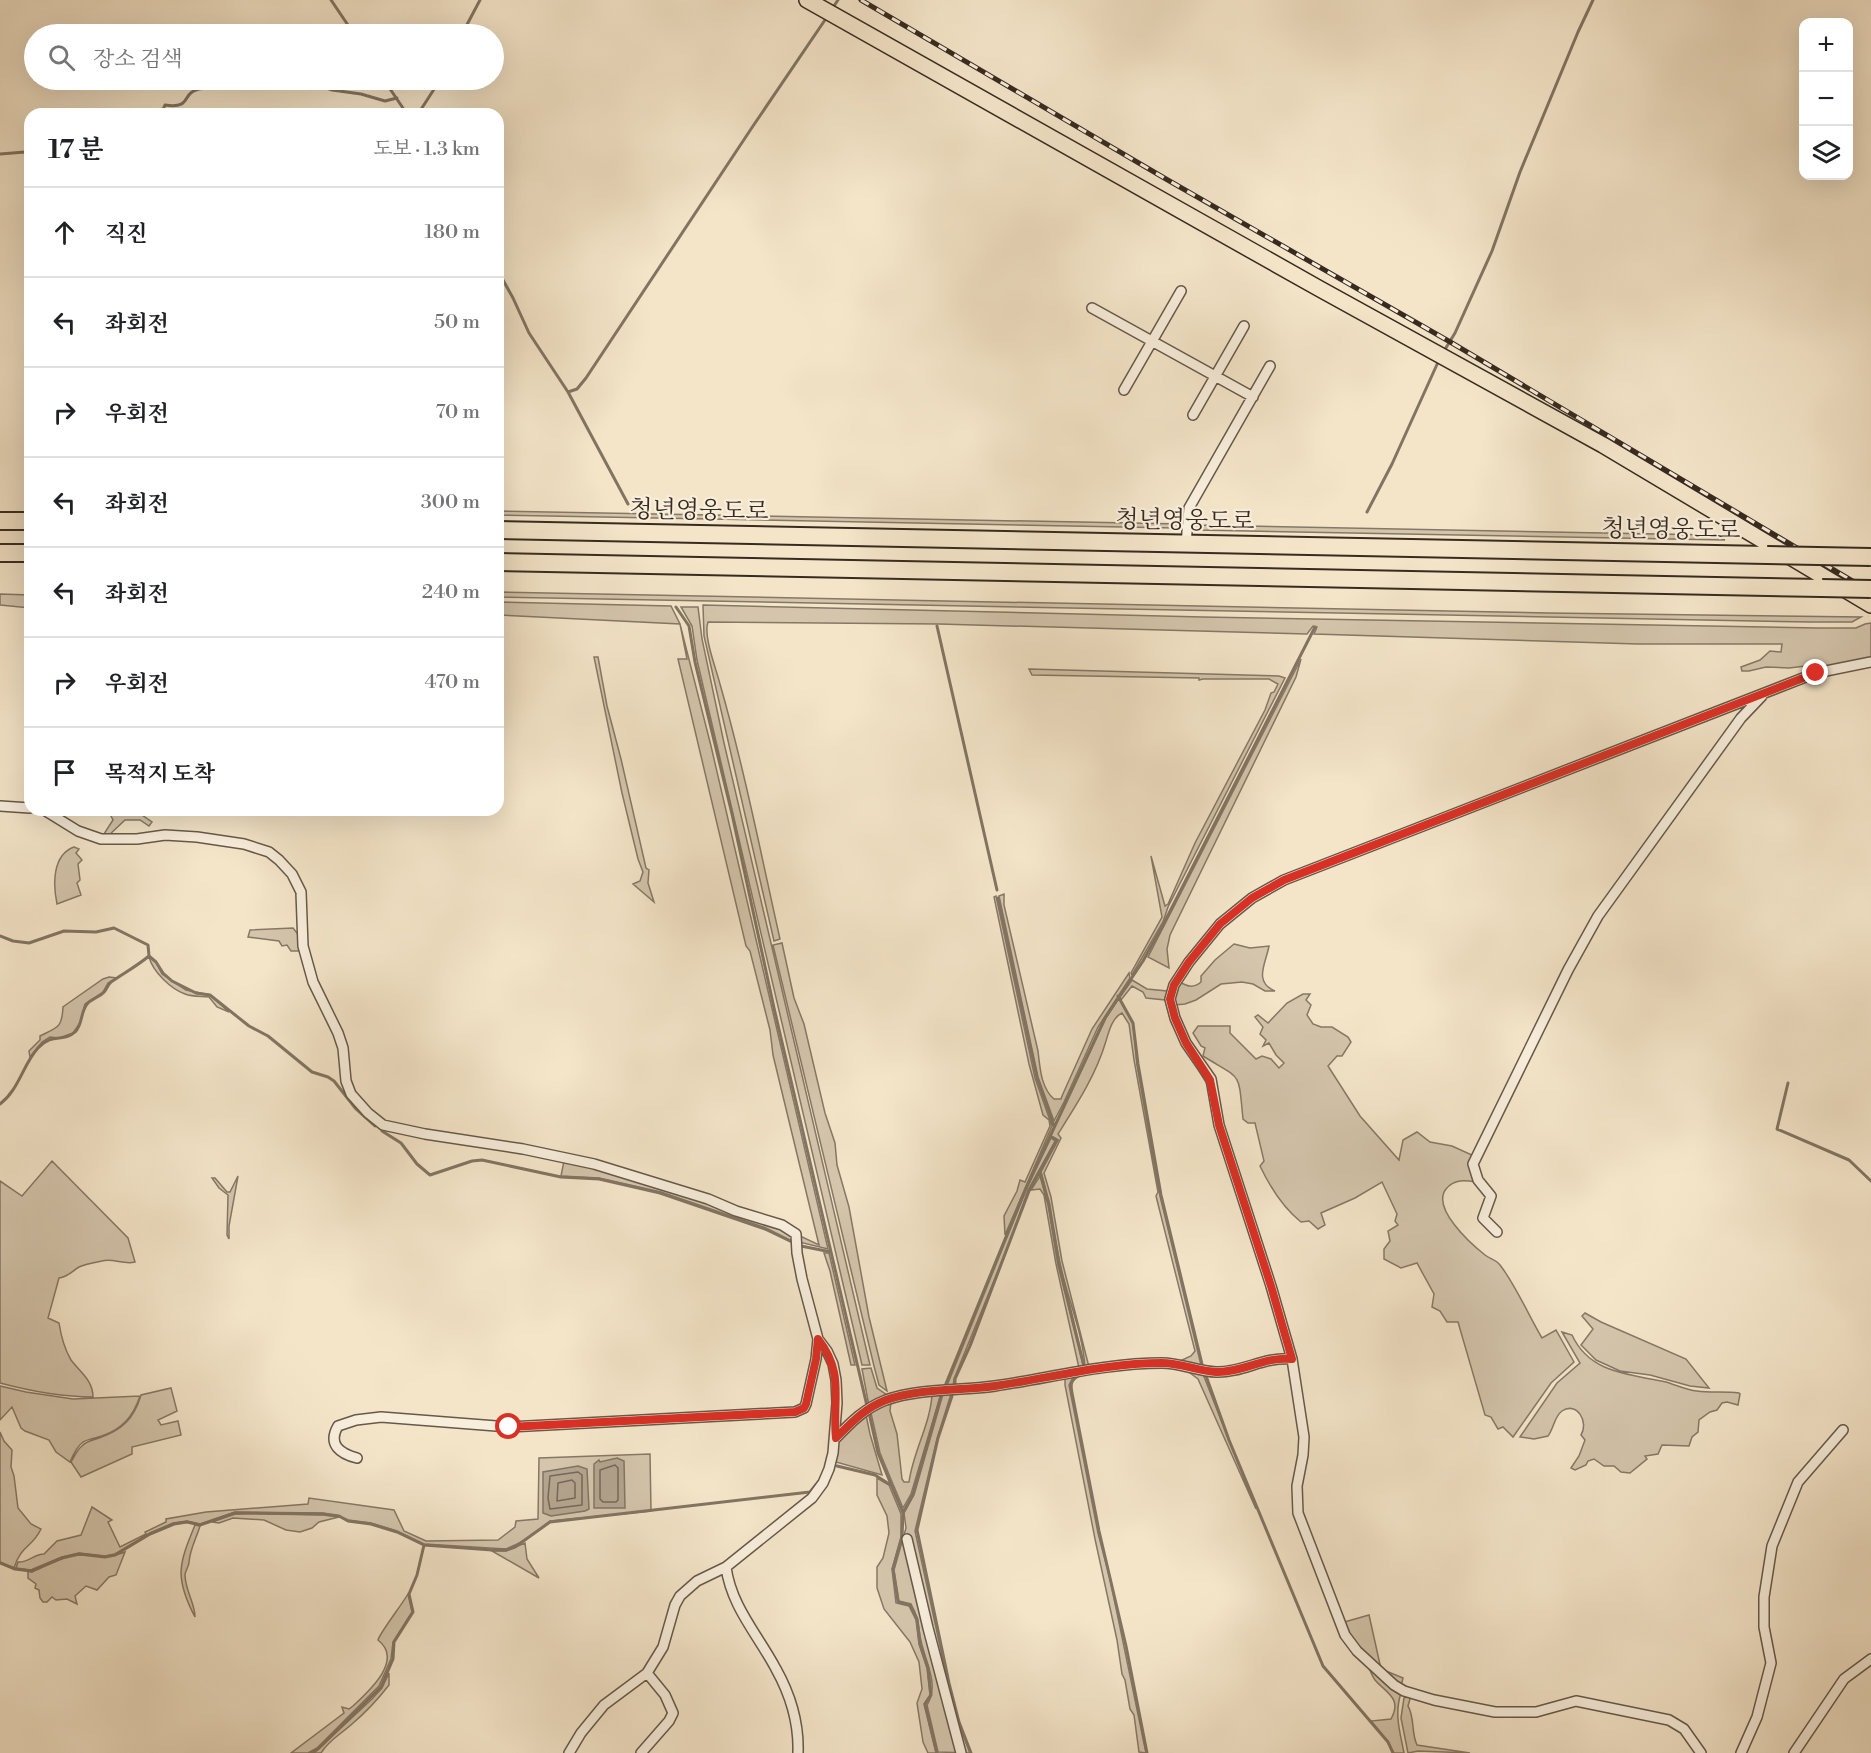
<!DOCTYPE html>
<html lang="ko">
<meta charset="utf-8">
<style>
body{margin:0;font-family:"Libre Bodoni","Noto Serif KR",serif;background:#f2f2f2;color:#202124}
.controls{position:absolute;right:18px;top:18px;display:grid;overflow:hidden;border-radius:12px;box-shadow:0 6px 24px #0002}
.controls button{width:54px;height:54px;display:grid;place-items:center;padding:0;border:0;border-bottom:2px solid #e0e0e0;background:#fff;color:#202124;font:30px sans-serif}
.stop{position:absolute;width:18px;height:18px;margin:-14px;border:4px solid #d93025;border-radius:50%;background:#fff}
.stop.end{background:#d93025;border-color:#fff;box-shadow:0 2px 6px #0008}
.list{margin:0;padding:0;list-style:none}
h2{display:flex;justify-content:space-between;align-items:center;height:78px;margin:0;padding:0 24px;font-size:26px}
h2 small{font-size:20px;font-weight:400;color:#757577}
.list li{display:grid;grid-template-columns:39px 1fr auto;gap:18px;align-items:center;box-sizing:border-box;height:90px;padding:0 24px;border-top:2px solid #e0e0e0}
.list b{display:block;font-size:22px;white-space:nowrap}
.list em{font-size:20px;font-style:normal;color:#757577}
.icon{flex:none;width:33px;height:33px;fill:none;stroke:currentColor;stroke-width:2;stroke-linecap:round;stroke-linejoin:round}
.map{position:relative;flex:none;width:1871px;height:1753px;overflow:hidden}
.search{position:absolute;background:#fff;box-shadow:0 6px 24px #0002;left:24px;top:24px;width:480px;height:66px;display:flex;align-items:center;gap:15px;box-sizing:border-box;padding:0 21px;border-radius:33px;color:#757577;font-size:22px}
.panel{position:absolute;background:#fff;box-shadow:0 6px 24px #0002;left:24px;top:108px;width:480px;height:708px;border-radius:18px}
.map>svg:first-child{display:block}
.green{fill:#d4c5ac;stroke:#867866;stroke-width:1.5}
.water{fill:#b4a590;stroke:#827463;stroke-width:1.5}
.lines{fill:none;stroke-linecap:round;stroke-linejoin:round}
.shore{stroke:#766858;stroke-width:1.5}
.stream{stroke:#827463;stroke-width:3}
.minor-casing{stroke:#66594a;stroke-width:12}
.primary-casing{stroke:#372a20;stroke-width:18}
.motorway-casing{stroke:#372a20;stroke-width:20}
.minor{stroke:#f8eedc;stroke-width:9}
.primary{stroke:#f4e5c9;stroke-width:15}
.motorway{stroke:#f4e5c9;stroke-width:16}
.rail-casing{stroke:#372a20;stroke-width:5}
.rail{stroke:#f8eedc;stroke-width:3;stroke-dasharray:9;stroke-linecap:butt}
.motorway-bridge-casing{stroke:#372a20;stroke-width:20;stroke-linecap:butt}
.motorway-bridge{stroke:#f4e5c9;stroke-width:16}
.route{stroke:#d93025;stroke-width:8}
.labels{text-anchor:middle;stroke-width:4.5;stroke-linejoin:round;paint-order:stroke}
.street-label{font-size:24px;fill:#372a20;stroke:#f8eedc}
</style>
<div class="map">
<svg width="1871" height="1753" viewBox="0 0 1871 1753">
<rect width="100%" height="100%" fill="#f4e5c9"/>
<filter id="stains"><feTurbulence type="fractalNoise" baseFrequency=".00333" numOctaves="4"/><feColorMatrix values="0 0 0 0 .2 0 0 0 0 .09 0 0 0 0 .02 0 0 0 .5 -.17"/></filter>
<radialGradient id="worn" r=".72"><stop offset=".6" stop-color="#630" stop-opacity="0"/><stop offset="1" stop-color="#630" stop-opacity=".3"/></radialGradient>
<path class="green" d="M498 511 1181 524 1176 528 498 515Z
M1193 525 1711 535 1725 540 1196 530Z
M498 592 1548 613 1861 617 1852 622H1809L498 597Z
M0 594 30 595V608L0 605Z
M498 602 671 606 680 624 711 746 828 1249 799 1242 798 1235 819 1245 773 1055 770 1030 750 951 746 946 678 659H687L680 624 498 615Z
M703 605 1203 617 1817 628H1856L1865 624 1871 623V659L1816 669 1814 665 1789 668 1766 667 1749 671H1742L1741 667 1760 660 1770 651 1781 652 1782 644H1638L1314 634 1317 627 1313 626 1307 634 939 624 708 622C703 636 716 668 720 684 744 768 761 854 780 939L774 941 704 636Z
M681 607H698L702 639 724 743 870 1365H862L697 660 692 626Z
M594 657H598L607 706 621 759 646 868 649 870 648 883 654 902 633 884 640 881 643 872 638 859 622 793Z
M1301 659 1296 677 1170 935 1167 949 1169 968 1148 957Z
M1029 669 1279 676 1285 678 1168 907 1163 922 1132 975 1131 973 1162 917 1151 856 1165 906 1168 904 1195 843 1265 710 1271 693 1274 692 1278 684 1269 679H1203L1199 680V678L1032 675Z
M108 810 136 811 152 822 149 826 140 820H125L107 837H102L113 820Z
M74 847 79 849 76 853 82 860 78 864 80 880 77 883 81 895 57 904C53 885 52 855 74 847Z
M1004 894V905L1038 1051C1040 1068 1041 1088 1054 1099H1061L1062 1096 1092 1029 1129 973 1130 978 1098 1027 1064 1102 1054 1121 1038 1077 999 896Z
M996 896 1035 1078 1052 1126 1005 1235 1004 1216 1017 1191 1020 1180 1025 1182 1050 1126 1049 1120 1043 1115 1029 1064 994 897Z
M293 928 301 938 302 947 298 951H291L287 945 282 946 279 941 248 937 250 930Z
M782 943 794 998 804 1024 825 1113 835 1143 837 1165 849 1207 869 1317 887 1391 879 1385 874 1366 773 945Z
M1234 944 1250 948 1269 946C1266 963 1253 982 1275 991H1265L1253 984 1242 982 1221 984 1196 1000 1185 1004 1175 1005V996L1180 982C1188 987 1194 988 1201 982V976L1215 960Z
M149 957 156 962 162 974 172 981 186 990 210 995 229 1012 217 1007 209 997C201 996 193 997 185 994 171 989 153 972 149 957Z
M109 977 117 978 108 983 103 992 85 1004 80 1023 73 1033 59 1038 50 1037 42 1042 30 1057 29 1051 40 1040V1036C58 1027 62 1028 63 1007L67 1004 103 979Z
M1132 980 1147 989 1167 991V999L1207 1078 1217 1126 1207 1084 1179 1038 1171 1022 1165 1000 1146 998 1143 992 1132 986 1121 1000 1120 997Z
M1303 994H1310L1306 1000 1311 1005 1307 1015 1313 1024 1321 1027H1332L1348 1037 1351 1042 1342 1056H1337L1328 1066 1360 1116 1399 1160 1403 1140 1417 1132 1430 1142 1452 1146 1474 1156 1476 1182C1465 1180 1454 1179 1446 1189 1431 1208 1471 1244 1485 1255 1490 1259 1497 1260 1500 1265 1515 1284 1529 1316 1542 1338L1556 1330 1574 1362 1551 1383 1513 1437 1503 1427 1498 1429 1491 1417 1485 1415 1458 1322H1447L1440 1311 1432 1307 1434 1294 1417 1263 1401 1268 1384 1259V1249L1390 1241 1388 1231 1398 1225 1395 1221 1397 1214 1382 1182 1355 1198 1321 1213 1325 1225 1318 1229 1309 1221 1301 1222C1282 1207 1270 1187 1260 1166L1264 1161 1255 1123H1248L1243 1119C1238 1070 1243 1081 1203 1056L1205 1048 1201 1046 1193 1033 1198 1026H1230V1033L1256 1059 1262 1056 1271 1059 1279 1068 1284 1063 1276 1055 1269 1043 1263 1046 1266 1040 1260 1034 1263 1027 1255 1017 1258 1015 1268 1023 1287 1003Z
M1119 998 1133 1024 1137 1065 1160 1196 1201 1365 1180 1361 1191 1356 1195 1351 1156 1196 1158 1192 1134 1060 1129 1024 1122 1013C1112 1018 1109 1031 1106 1041 1096 1075 1077 1104 1058 1134L1061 1138 1044 1173 1051 1197 1062 1261 1089 1367 1085 1368C1083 1332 1067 1298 1060 1263 1053 1232 1050 1202 1041 1172L1058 1140 1051 1136 1055 1126 1106 1018Z
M1051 1138 1055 1141 1028 1190 1011 1239 954 1379 953 1387 946 1388 1027 1188Z
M52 1161 128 1238 135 1262C124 1265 113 1258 102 1261 97 1262 83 1265 79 1267 71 1272 69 1276 59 1278L48 1318 59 1323C61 1336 64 1348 71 1360 80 1372 93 1380 93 1397 62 1397 30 1391 0 1383V1181L22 1196Z
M564 1161 594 1165 759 1219 794 1235 792 1241 766 1228 661 1192 599 1178 561 1176Z
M238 1176 229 1226V1239L227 1235 228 1195 219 1188 212 1178H215L227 1192H230Z
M1040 1176 1048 1205 1058 1265 1083 1365 1081 1368H1079L1056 1264 1044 1195 1040 1189 1031 1190Z
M824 1253H829L855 1365H851L830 1271Z
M1585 1313 1601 1322 1686 1359 1709 1388 1690 1386 1650 1375 1620 1371 1596 1360 1581 1345 1593 1329 1582 1316Z
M1562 1332 1572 1335C1590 1374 1630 1374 1666 1382 1676 1385 1687 1390 1697 1391 1711 1393 1725 1391 1739 1393L1740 1394 1738 1405 1727 1402 1722 1403 1717 1410 1710 1412 1699 1420 1698 1432 1692 1437 1689 1446 1662 1445 1658 1454 1645 1456 1647 1459 1630 1473 1621 1472 1614 1466H1604L1594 1459 1588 1461 1586 1465 1575 1470 1571 1468 1579 1456 1585 1440 1581 1435C1589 1422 1577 1401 1562 1411 1554 1417 1554 1428 1548 1436L1534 1439 1520 1437 1557 1383 1580 1363Z
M871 1368 877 1388 890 1397 869 1406 862 1369Z
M1186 1370 1203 1374 1256 1509 1198 1379Z
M1080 1373 1072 1379 1069 1385 1098 1533 1110 1579 1146 1753 1139 1752 1134 1715 1130 1709 1125 1680 1122 1674 1117 1640 1095 1539 1065 1385V1378Z
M0 1386 26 1392 73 1399 140 1396C133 1417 122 1429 102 1436 96 1438 88 1439 83 1442 77 1446 73 1455 70 1462L56 1452 49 1440 25 1431 21 1428 12 1407 0 1420Z
M171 1388 177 1411 158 1420 161 1425 178 1421 181 1435 132 1447V1454L81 1477 71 1462C74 1457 77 1450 82 1446 86 1441 93 1440 99 1438 122 1430 134 1419 141 1395Z
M941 1394 911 1494 903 1508 880 1453 871 1413 872 1410 891 1401 890 1411 897 1434 902 1479 904 1482H909C913 1452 930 1425 932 1395Z
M943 1394H951L937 1439 915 1531 948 1683 958 1722 970 1753 938 1752 927 1705C939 1686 927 1665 922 1645 917 1627 921 1622 911 1604L899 1601 894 1570 906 1528 904 1513 914 1495Z
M866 1415 870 1434 882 1475 836 1462 838 1442 843 1435Z
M0 1432 4 1441 12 1450 11 1467 14 1476 18 1508 31 1524 41 1529C32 1548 21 1545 14 1568L0 1562Z
M650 1454 651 1511 550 1521 524 1541 506 1549 424 1544 397 1531 371 1523 348 1520 339 1516 323 1513 235 1512 200 1524 187 1521 173 1523 150 1533 115 1554 105 1556 79 1553 62 1557 31 1570 16 1568 18 1562C28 1563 34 1554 44 1554L57 1541 81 1535 92 1507 112 1520 108 1522 120 1547 146 1534 145 1532 166 1522V1519L206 1512 308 1504 309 1498 394 1510 404 1531 426 1541 498 1540 515 1527 516 1521 538 1519 539 1458Z
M877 1478 889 1485 901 1514V1537L892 1569 896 1603 909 1606 916 1620 919 1644 927 1668 930 1695 924 1704 936 1753H928L923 1742 917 1703 922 1689 919 1662 910 1642 884 1609 877 1588V1567L883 1558 889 1533 887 1516 877 1495Z
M249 1513 323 1515 339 1517 319 1522 312 1528 300 1532 286 1530 264 1520 233 1518 219 1523 212 1522 235 1514Z
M195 1525 200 1526C196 1539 190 1549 189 1562 189 1567 185 1571 185 1575 185 1590 195 1603 195 1617 174 1577 179 1564 195 1525Z
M525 1543 527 1559 539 1578 492 1551H506Z
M125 1552 116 1575 109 1577 97 1590 86 1586 75 1596 77 1604 67 1599 56 1600 52 1597 47 1602H43L40 1598 39 1590 35 1588 36 1584 28 1578V1571L32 1572C46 1566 62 1556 78 1555 97 1554 106 1560 125 1552Z
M408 1594 412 1612 393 1642 391 1659 379 1686 317 1748 308 1753H291L344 1713 342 1707 349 1709 353 1706C369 1691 404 1660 378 1640 379 1634 403 1603 408 1594Z
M1369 1615 1381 1669 1403 1678 1401 1687 1358 1651 1341 1623Z
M1368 1666 1401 1693C1394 1714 1400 1732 1404 1753H1394L1388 1742 1371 1721 1391 1719C1403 1698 1385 1692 1375 1680 1372 1676 1370 1670 1368 1666Z
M389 1673V1685C379 1698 365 1713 352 1724 341 1734 329 1740 321 1753H314L372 1699 382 1688Z
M1409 1695 1410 1699 1408 1706C1415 1718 1411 1733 1417 1745L1470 1753 1418 1751 1408 1753 1401 1718 1404 1698Z"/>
<path class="water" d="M617 1458 624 1461 625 1508H594V1464L599 1460 600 1462Z
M578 1466 587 1469 589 1509 585 1511 551 1516 543 1513V1472Z"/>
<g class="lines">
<path class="shore" d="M615 1465 618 1468V1500L616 1502H603L600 1499V1470Z
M578 1472 582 1475V1505L550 1509 548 1498 550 1476Z
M572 1480 575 1483V1498L557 1501 558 1483Z"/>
<path class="stream" d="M331 0 354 34
M832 9 838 0
M462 34 480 0
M306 80 332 90 361 94 385 101 397 98
M384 80 407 114
M161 114 165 105C192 109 182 94 196 90 206 86 216 92 222 81L229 80
M418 114 440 80
M0 154 25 152 30 154
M498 271 513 298 529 333 568 392 628 504
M1444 351 1455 333 1492 251 1520 172 1578 32 1593 0
M568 392 577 389 586 378 753 126 827 17
M1367 512 1392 464 1439 360
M676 607 689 626 695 662 732 814 774 1008 867 1406
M937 626 997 890
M998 898 1037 1078 1054 1126
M0 936 13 941 29 943 64 931 96 932 114 928 148 945 149 956
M1118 996 1133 1023 1138 1064 1161 1195 1202 1364
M1788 1083 1777 1129 1849 1160 1871 1181
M0 1104C19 1090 23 1064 38 1048 53 1032 63 1043 75 1032 83 1025 80 1011 88 1003 92 999 99 997 103 993 107 990 107 985 111 982 124 973 137 966 149 956L156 962 163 973 172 981 196 993 210 995 249 1026 268 1036 312 1072 328 1077 334 1081 356 1109 375 1126
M382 1131 401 1143 417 1164 430 1175 472 1161 482 1160 561 1177 599 1179 660 1193 765 1229 792 1242
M1040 1172 1049 1204 1059 1264 1084 1366
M801 1246 831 1252
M1205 1373 1229 1440 1323 1666 1388 1742 1393 1753
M1080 1375C1071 1380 1070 1383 1072 1393L1099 1531 1126 1646 1147 1753
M945 1386 1026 1188 1105 1018 1143 961 1162 927 1315 627
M955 1386V1379L970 1346 1029 1191 1057 1140 1050 1136
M952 1396 938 1438 917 1530 949 1683 959 1722 971 1753
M869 1413 878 1453 903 1513 902 1537 893 1569 898 1602 910 1605 917 1619 920 1644 928 1668 931 1695 925 1704 937 1753
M837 1466 875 1475 889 1484
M903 1513 913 1494 941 1396
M0 1563 15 1569 31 1571 62 1558 79 1554 105 1557 115 1555 150 1534 174 1524 187 1522 200 1525 235 1513 323 1514 339 1516 348 1521 371 1524 397 1532 424 1545 492 1550H506L515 1547 550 1522 810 1492 819 1481
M311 1753 318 1749 381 1687 393 1659 394 1642 413 1612 409 1594 417 1575 424 1545"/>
<g class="minor-casing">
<path id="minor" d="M1092 308 1253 397
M1124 390 1181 291
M1193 415 1244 326
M1186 544 1189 508 1270 366
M0 806 30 808
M44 810 78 831 101 839H137L165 835 197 837 244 844 269 852 279 860 292 874 301 892 303 946 313 982 338 1033 343 1048 346 1081 351 1094 368 1113 383 1125 425 1134 523 1149 594 1164 708 1199 736 1211 782 1225 796 1234 797 1253 802 1279 818 1339 827 1351 833 1364 836 1380 837 1403 833 1453 829 1469 823 1483 812 1498 726 1567 697 1581 680 1596 675 1605 663 1647 647 1673 604 1705 581 1733 569 1753
M1497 1232 1483 1218 1491 1196 1478 1180 1473 1164 1568 970 1598 916 1741 718 1762 696
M836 1438C851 1422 865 1408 886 1400 920 1388 960 1391 995 1386 1050 1378 1106 1363 1162 1363 1180 1363 1198 1371 1216 1372 1242 1373 1265 1356 1292 1359
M357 1458C341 1454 327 1445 338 1426L356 1420 381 1417 509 1427 795 1412 804 1408 806 1404 816 1359 818 1339
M907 1539 928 1628 961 1753
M726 1567C731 1606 758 1635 776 1669 790 1694 799 1724 798 1753
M641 1753 669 1721 673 1713 665 1695 647 1673
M1701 1753 1684 1729 1669 1720 1576 1701 1536 1712H1495L1434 1700 1404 1691 1394 1685 1357 1651 1345 1635 1298 1513 1297 1486 1303 1455 1304 1437 1292 1359 1271 1286 1219 1125 1211 1079 1186 1043 1175 1018 1170 999 1174 985 1189 962 1220 924 1252 898 1284 880 1816 673 1871 662
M1741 1753 1757 1717 1771 1663 1764 1627V1597L1772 1546 1798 1482 1843 1430
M1794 1753 1844 1679 1871 1659"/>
</g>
<g class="primary-casing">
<path id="primary" d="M807 0 1320 289 1603 445 1871 605"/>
</g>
<g class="motorway-casing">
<path id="motorway" d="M0 521H30
M498 530 1767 555
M0 553H30
M498 562 1822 588"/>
</g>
<use href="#minor" class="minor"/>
<use href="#primary" class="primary"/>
<use href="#motorway" class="motorway"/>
<g class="rail-casing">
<path id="rail" d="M861 0 1166 179 1452 343 1871 592"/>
</g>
<use href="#rail" class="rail"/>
<g class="motorway-bridge-casing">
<path id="motorway-bridge" d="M1767 555 1871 557
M1822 588 1871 589"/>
</g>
<use href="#motorway-bridge" class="motorway-bridge"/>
</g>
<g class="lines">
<path class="route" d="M509 1427 795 1412 804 1408 806 1404 816 1359 818 1339C845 1374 832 1398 836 1438 852 1422 865 1408 886 1400 920 1388 960 1391 995 1386 1050 1378 1106 1363 1162 1363 1181 1363 1198 1371 1216 1372 1242 1373 1265 1356 1292 1359L1271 1286 1219 1125 1210 1080 1186 1043 1175 1018 1170 999 1174 985 1189 962 1220 924 1252 898 1284 880 1816 673"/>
</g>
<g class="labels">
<g class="street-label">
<text transform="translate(699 510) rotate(1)" y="8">청년영웅도로</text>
<text transform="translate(1185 520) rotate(1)" y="8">청년영웅도로</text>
<text transform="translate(1671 529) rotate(1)" y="8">청년영웅도로</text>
</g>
</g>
<rect width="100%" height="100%" filter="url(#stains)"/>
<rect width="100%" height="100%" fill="url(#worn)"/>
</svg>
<div class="controls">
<button>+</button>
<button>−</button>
<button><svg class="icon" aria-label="layers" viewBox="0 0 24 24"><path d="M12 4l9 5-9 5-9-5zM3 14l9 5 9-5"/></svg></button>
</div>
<div class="stop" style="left:509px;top:1427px"></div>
<div class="stop end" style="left:1816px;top:673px"></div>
<div class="search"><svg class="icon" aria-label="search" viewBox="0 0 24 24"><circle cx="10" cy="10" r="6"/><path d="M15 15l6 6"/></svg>장소 검색</div>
<section class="panel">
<h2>17 분<small>도보 · 1.3 km</small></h2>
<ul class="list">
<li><svg class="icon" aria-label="ahead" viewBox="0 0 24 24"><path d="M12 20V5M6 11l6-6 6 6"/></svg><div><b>직진</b></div><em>180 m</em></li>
<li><svg class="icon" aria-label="left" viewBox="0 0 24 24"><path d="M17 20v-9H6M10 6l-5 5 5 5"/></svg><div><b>좌회전</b></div><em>50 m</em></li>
<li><svg class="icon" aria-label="right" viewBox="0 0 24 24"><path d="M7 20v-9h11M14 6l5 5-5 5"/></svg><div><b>우회전</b></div><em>70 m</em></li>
<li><svg class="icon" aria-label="left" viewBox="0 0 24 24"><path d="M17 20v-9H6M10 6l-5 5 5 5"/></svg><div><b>좌회전</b></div><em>300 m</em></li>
<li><svg class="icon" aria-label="left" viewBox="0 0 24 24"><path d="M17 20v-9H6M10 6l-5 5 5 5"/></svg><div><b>좌회전</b></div><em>240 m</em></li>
<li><svg class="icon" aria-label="right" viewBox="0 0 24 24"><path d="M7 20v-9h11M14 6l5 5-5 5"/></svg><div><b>우회전</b></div><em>470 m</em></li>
<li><svg class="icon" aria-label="arrive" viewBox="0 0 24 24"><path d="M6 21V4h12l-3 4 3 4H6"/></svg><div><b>목적지 도착</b></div></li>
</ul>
</section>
</div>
